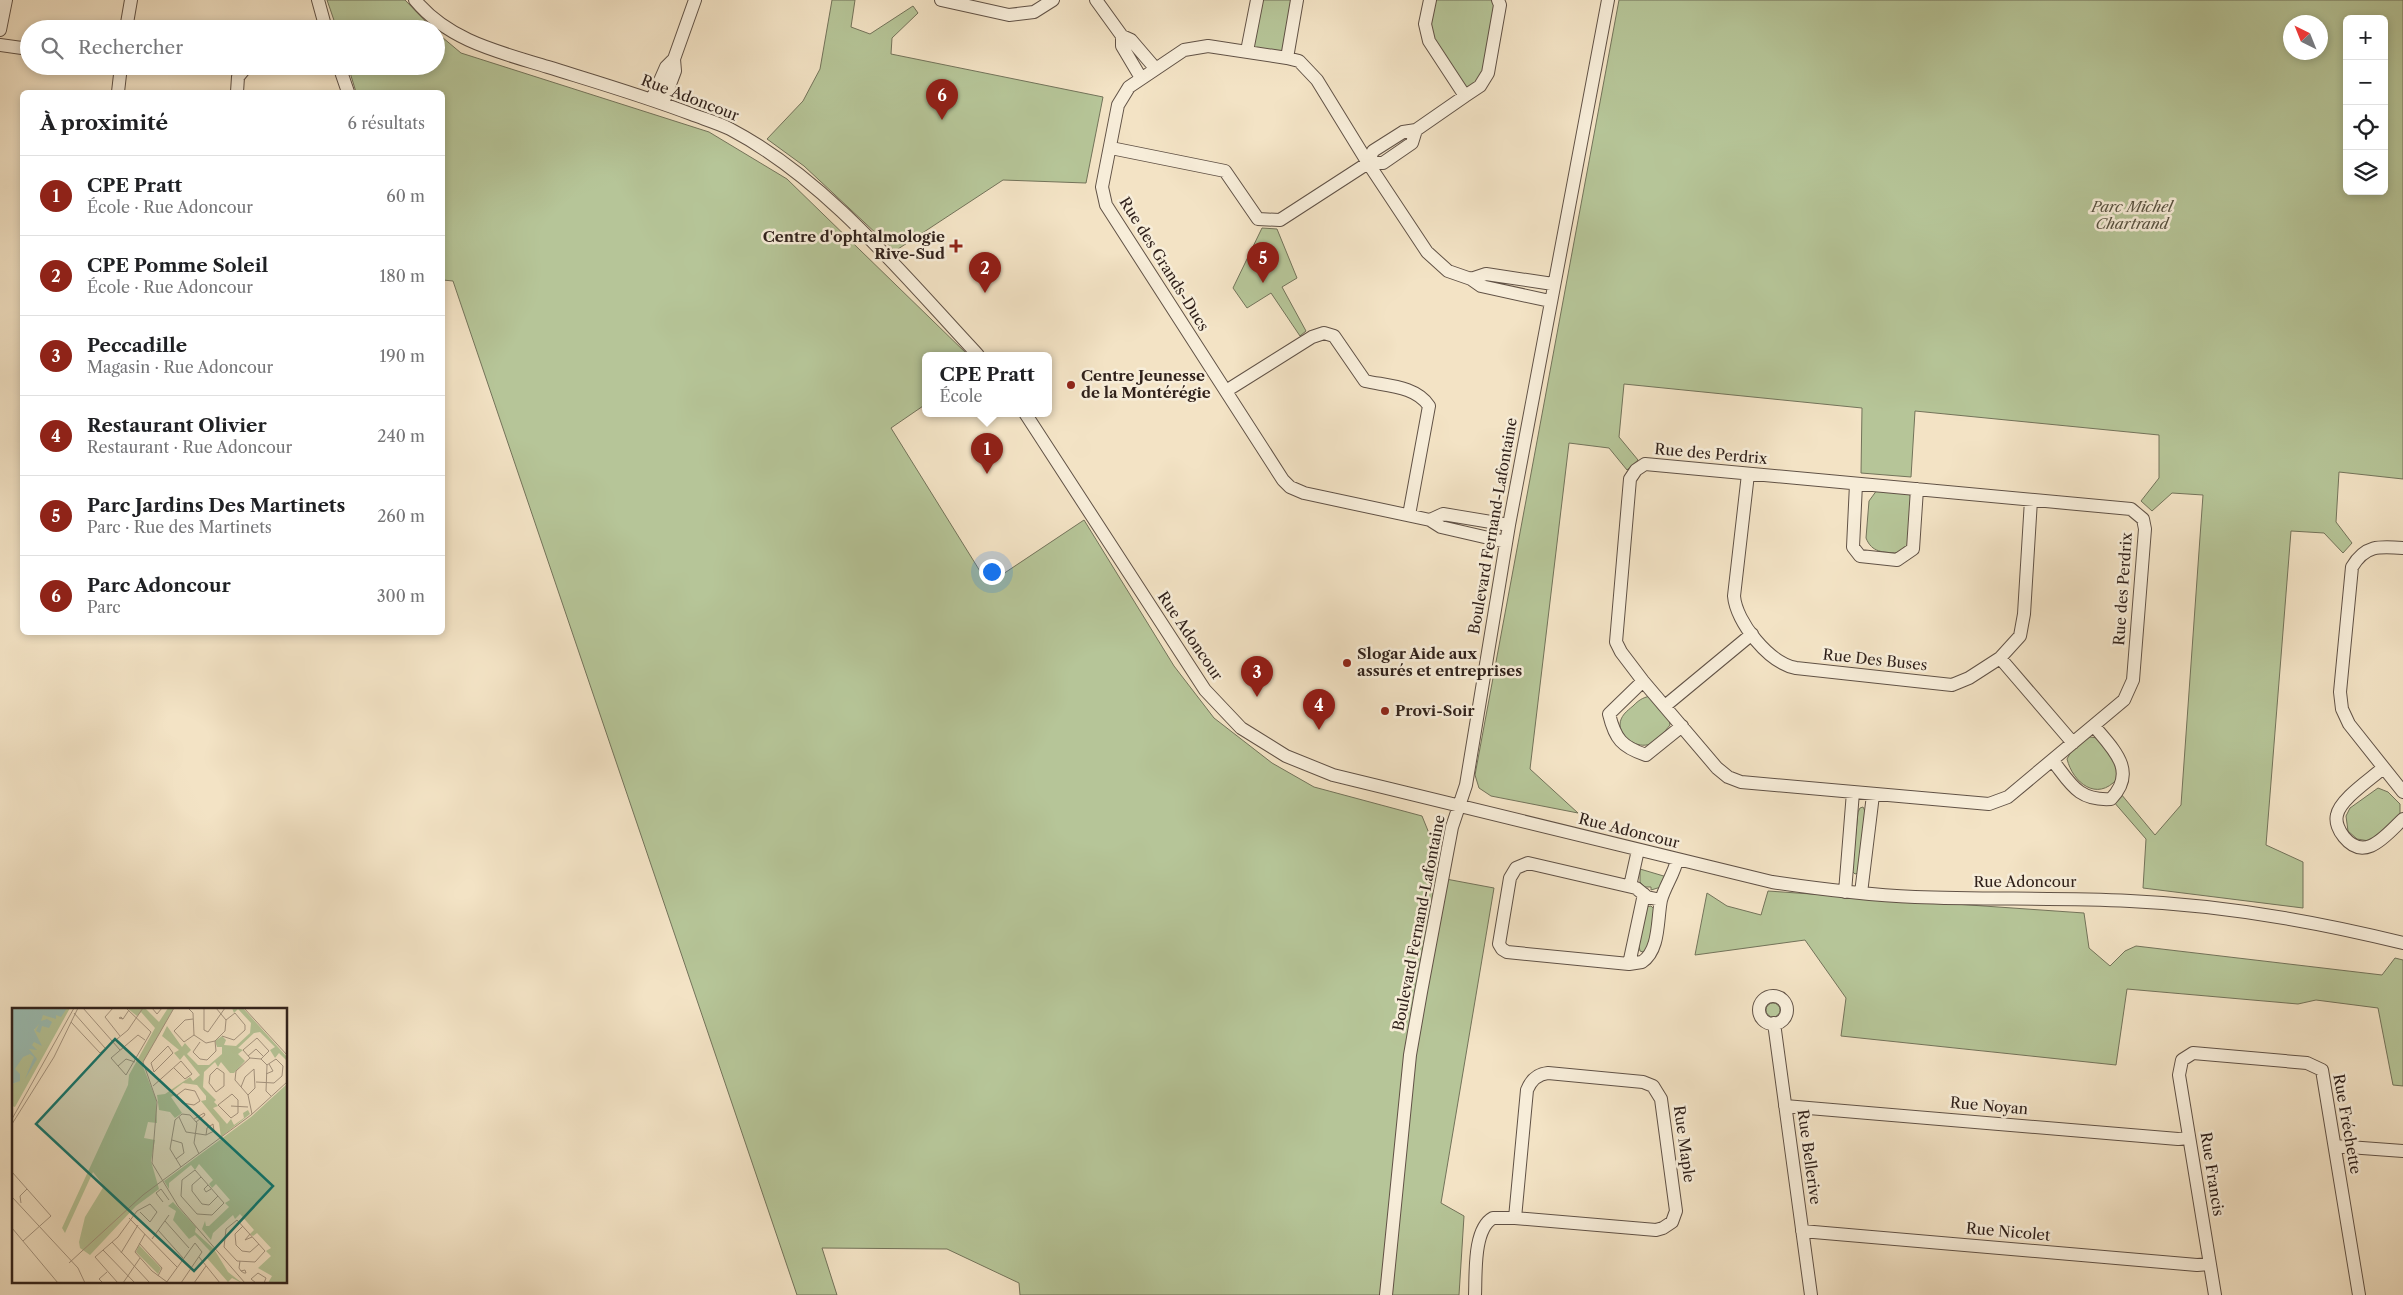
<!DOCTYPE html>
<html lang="fr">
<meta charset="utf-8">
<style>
body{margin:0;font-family:"Libre Caslon Text",serif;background:#f6f6f6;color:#202124}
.controls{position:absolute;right:15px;top:15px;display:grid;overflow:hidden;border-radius:8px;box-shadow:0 2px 8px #0003}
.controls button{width:45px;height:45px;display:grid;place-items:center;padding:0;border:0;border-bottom:1px solid #e0e0e0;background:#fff;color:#202124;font:25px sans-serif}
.compass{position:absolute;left:2283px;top:15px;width:45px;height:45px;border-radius:50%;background:#fff;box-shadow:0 2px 8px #0003;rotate:317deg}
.you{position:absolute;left:991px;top:571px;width:18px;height:18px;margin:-12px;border:4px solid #fff;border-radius:50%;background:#1a73e8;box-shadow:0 0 0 8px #1a73e833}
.badge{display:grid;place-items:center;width:32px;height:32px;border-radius:50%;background:#8f2418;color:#fff;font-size:16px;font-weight:700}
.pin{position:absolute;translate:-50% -41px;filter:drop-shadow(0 1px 2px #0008)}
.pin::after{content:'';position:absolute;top:26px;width:18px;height:15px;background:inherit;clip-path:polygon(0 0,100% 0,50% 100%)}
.popup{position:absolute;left:922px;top:352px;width:130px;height:65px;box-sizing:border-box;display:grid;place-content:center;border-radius:8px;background:#fff;filter:drop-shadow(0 1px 4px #0005);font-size:16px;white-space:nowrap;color:#757577}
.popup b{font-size:19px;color:#202124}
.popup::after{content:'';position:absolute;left:50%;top:100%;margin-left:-10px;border:10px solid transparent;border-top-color:#fff}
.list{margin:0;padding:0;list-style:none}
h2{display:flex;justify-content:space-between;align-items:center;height:65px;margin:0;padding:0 20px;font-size:21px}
h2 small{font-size:16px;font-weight:400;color:#757577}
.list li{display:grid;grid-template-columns:32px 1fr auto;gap:15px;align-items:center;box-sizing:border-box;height:80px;padding:0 20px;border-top:1px solid #e0e0e0}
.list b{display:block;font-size:19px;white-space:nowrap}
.list p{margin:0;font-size:16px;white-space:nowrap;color:#757577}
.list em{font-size:16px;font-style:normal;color:#757577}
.icon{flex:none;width:28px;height:28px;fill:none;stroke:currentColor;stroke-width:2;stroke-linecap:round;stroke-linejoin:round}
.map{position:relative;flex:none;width:2403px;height:1295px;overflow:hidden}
.search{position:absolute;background:#fff;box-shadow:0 2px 8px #0003;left:20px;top:20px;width:425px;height:55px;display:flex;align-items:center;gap:12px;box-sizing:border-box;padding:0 18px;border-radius:28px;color:#757577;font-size:19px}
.panel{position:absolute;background:#fff;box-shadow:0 2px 8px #0003;left:20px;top:90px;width:425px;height:545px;border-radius:8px}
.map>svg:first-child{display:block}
.green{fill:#b6c598;stroke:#73735a;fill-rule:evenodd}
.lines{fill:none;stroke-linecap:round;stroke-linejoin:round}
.minor-casing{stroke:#615246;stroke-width:14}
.minor{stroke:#f7edd9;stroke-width:12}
.poi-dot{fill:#8f2418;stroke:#f7edd9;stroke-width:2}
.labels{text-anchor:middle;stroke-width:5;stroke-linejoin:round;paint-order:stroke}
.street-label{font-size:15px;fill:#30211b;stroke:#f7edd9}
.park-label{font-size:15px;font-style:italic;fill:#585240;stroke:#f7edd9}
.poi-label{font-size:15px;font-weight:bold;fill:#30211b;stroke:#f7edd9;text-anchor:start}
.inset-road{fill:none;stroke:#a59581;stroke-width:1}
.view{fill:#0f766e;fill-opacity:0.15;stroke:#0f766e;stroke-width:2.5}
.inset-edge{fill:none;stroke:#30211b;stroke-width:2.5}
</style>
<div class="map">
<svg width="2403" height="1295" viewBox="0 0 2403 1295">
<rect width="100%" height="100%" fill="#f3e3c5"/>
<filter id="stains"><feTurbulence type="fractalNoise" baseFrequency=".004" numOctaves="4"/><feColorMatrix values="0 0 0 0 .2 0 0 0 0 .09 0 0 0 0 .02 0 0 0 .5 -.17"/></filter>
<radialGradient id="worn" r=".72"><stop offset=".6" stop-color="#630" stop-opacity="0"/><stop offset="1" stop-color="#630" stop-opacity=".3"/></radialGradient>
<path class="green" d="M327 0H405L433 29H337Z
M832 0H855L851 27 870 34 913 6 918 13 892 38 891 54 1103 97 1086 183 1003 180 895 251 804 166 767 139 803 101 820 69Z
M1257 0H1297L1287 58 1247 51Z
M1430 0H1498L1488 73 1465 96 1429 41Z
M1619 0H2403V479L2339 472 2336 522 2352 543 2343 553 2324 533 2291 531 2266 845 2303 862V908L2143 888 2146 839 2113 801 2121 794 2155 835 2181 805 2203 495 2172 493 2152 511 2141 501 2159 478V435L1915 411 1911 477 1861 473 1862 408 1624 384 1619 437 1638 460 1627 470 1609 448 1569 443 1530 769 1578 813 1491 796 1479 788 1475 775ZM2347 19H2384V191H2347ZM2290 22H2320V52H2290Z
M436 32 461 53 709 132 787 179 968 355H926V404L891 428 988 584 1084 520 1174 666 1214 718 1272 763 1314 787 1422 816 1435 848 1430 876 1494 888 1441 1203 1464 1216 1459 1295H1020L1019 1283 947 1249 822 1248 837 1295H797L453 281 443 280 442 92H356L348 66H436Z
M1262 228 1277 229 1297 278 1282 287 1306 331 1300 336 1271 293 1247 308 1233 288Z
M1877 490 1909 494 1912 498 1909 544 1897 553C1883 552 1872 553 1866 538L1869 501Z
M1650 696 1668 714 1670 725C1665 731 1658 741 1650 744 1638 749 1621 738 1620 725 1620 716 1627 711 1633 706 1639 700 1642 698 1650 696Z
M2090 737 2098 738 2117 759V779C2097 802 2073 783 2067 759 2072 749 2079 741 2090 737Z
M2378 788 2388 792 2400 804V815L2398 819 2369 841 2357 839 2348 831 2346 816 2350 808Z
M1863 807 1865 811 1858 873 1855 874 1852 871 1858 812 1860 808Z
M1640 869 1667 877 1661 887 1651 890V887H1645L1640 882Z
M1768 891 2084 913 2089 948 2110 966 2125 951 2136 946 2382 975 2395 958 2403 960V1086L2393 1085 2378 1008 2316 1000 2298 1004 2127 989 2116 1065 1841 1036 1846 998 1805 940 1695 955 1707 893 1727 906 1761 915Z
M1651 906 1654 909 1649 949 1643 952 1640 951 1639 946 1646 907Z
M1766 1010a7 7 0 1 1 14 0a7 7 0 1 1-14 0Z"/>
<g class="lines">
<g class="minor-casing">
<path id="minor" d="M318 0 326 29
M415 0C449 41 499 52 548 67 596 82 644 96 691 114 704 119 718 123 730 129 827 180 904 276 978 355
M941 0 1009 15 1034 12 1053 0
M1096 0 1122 36
M1430 0 1425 24 1429 41 1465 96 1480 86 1488 73 1500 5 1498 0
M126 29 131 0
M0 30 6 0
M0 45 29 49
M1247 51 1257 0
M1287 58 1297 0
M339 66 348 92
M1141 78 1122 46V36L1131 40 1155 68
M118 92 121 66
M237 92 238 77 247 66
M652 99 666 67 674 59 695 0
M663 103 675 71 674 59
M1111 148 1225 171 1258 219 1280 220 1368 163H1383L1412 143 1416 130
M1368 163 1373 151 1403 132 1416 130 1465 96
M1471 279 1486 274 1553 284
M1226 391 1312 337 1324 333 1334 336 1365 381C1387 386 1416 386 1429 406L1409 515
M1025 413 1205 690 1241 728 1286 756 1333 775 1772 882C1819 889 1867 895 1915 897 1986 900 2058 897 2130 901 2222 905 2314 921 2403 943
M1645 464 2131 509 2143 519 2145 529 2133 680 2124 700 2008 797 1989 804 1741 782 1728 777 1717 768 1643 681 1621 652 1616 642 1630 479 1636 470Z
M1748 474 1734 596C1736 622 1769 663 1796 668L1952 685 1969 678 2000 658 2020 636 2024 614 2031 500
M1856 484 1853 547 1860 556 1897 560 1913 549 1917 489
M1430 520 1443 514 1509 525
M1506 542 1441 527 1430 520 1304 493 1290 487 1283 480 1106 205 1102 187 1118 105 1129 87 1184 50 1208 46 1287 58 1299 61 1317 80 1368 163 1427 252 1448 271 1471 279 1481 286 1550 301
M2403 548C2379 546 2365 545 2352 567L2340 692 2342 709 2349 724 2403 792
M2000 658 2073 743
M1643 681 1609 714C1615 739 1622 747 1646 755L1682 726
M1665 706 1752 634
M2053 761C2071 784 2078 801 2111 799 2138 771 2113 749 2094 726
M2383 768C2371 779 2340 799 2337 815 2335 822 2339 831 2344 837 2365 863 2386 835 2403 819
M1630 886 1638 850
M1845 892 1853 792
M1861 893 1873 795
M1661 900 1647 897 1636 888 1528 863 1516 868 1510 878 1499 944 1502 949 1507 952 1629 964 1642 962C1660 950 1657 920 1661 900 1665 886 1674 874 1677 860
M1629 964 1644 894
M1759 1010a14 14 0 1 1 28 0a14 14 0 1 1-28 0Z
M1774 1023 1811 1295
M1785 1106 2178 1139 2189 1138
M2335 1146 2403 1151
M1802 1231 2197 1265 2210 1264
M1386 1295 1410 1055 1421 992 1452 827 1466 785 1509 525 1608 0
M1475 1295C1476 1274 1473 1229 1493 1218H1515L1656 1230 1663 1228 1672 1222 1676 1211 1661 1099 1653 1086 1643 1082 1548 1073C1537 1074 1531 1080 1527 1090L1515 1218
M2215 1295 2179 1075 2182 1060 2193 1053 2307 1063 2322 1070 2359 1295"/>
</g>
<use href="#minor" class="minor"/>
</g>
<g class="poi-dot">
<path d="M953.5 238.5h5v5h5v5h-5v5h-5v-5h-5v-5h5z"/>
<circle cx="1071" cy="385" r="5"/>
<circle cx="1347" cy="663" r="5"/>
<circle cx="1385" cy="711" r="5"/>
</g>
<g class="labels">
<g class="street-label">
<text transform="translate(690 98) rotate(21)" y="5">Rue Adoncour</text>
<text transform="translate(1164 264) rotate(58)" y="5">Rue des Grands-Ducs</text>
<text transform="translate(1711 454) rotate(5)" y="5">Rue des Perdrix</text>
<text transform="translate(1493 526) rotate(-80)" y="5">Boulevard Fernand-Lafontaine</text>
<text transform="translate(2123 589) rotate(-86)" y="5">Rue des Perdrix</text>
<text transform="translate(1190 636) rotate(56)" y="5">Rue Adoncour</text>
<text transform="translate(1875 660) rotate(6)" y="5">Rue Des Buses</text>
<text transform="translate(1629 831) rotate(14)" y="5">Rue Adoncour</text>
<text x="2025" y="887">Rue Adoncour</text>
<text transform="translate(1419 923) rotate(-79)" y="5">Boulevard Fernand-Lafontaine</text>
<text transform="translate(1989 1106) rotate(5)" y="5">Rue Noyan</text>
<text transform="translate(2347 1124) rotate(80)" y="5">Rue Fréchette</text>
<text transform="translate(1684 1144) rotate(82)" y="5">Rue Maple</text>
<text transform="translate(1809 1157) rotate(82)" y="5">Rue Bellerive</text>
<text transform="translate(2212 1174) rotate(81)" y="5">Rue Francis</text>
<text transform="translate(2008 1232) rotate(5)" y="5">Rue Nicolet</text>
</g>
<g class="park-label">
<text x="2132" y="212">Parc Michel<tspan x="2132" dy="17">Chartrand</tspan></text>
</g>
<g class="poi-label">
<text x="945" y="242" text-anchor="end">Centre d'ophtalmologie<tspan x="945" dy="17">Rive-Sud</tspan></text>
<text x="1081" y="381">Centre Jeunesse<tspan x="1081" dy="17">de la Montérégie</tspan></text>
<text x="1357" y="659">Slogar Aide aux<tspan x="1357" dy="17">assurés et entreprises</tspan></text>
<text x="1395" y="716">Provi-Soir</text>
</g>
</g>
<g transform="translate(12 1008)">
<rect width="275" height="275" fill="#f3e3c5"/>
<path d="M33 0H58L3 99 0 98V76L8 72 2 62ZM115 0H133L147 14 156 0H162L130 56 144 91 145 115 136 114 132 130 143 132 139 153 147 181 124 198 78 247 68 240 67 234 73 209 92 178 81 164 53 225 50 220 116 77 117 67 143 20 129 4 125 8ZM220 0H231L275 49V53L267 45 263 50 258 42 263 39 248 24 242 25 226 40 231 42 226 46 233 53 222 65H218L209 54 206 59 203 54 192 64 191 79 204 92 202 94 206 98 201 100 215 116 219 111 222 117 232 110 231 105 236 102 238 106 209 129 207 115 189 93 194 92V88L185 77 171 75 158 85 163 87 159 89 170 105 163 110 158 104 147 102 145 87 153 86 178 69 181 73 188 67 172 47 168 52 162 45 167 42 150 28 155 18 170 39 173 35 179 42 175 46 186 57H197L210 46V39H205L203 33 210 28 214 32 212 37 224 38 238 25 239 15 226 1 222 5ZM275 76V275H256L260 268 246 260 259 248 254 243 259 240 245 225 241 228 238 226 242 222 228 206 223 211 221 207 201 225 199 232 190 221 193 213 194 218H197L217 199 213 195 218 192 204 176 200 180 197 176 201 172 187 156 183 162 179 157 157 175V181L152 173 239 109ZM161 194 184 219 183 224 202 241 216 264 230 275 220 270 216 274 194 249 198 243 194 239 183 227 177 231 161 212 164 203 156 198ZM127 237 149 260 146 266 124 244Z" fill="#b6c598"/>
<path d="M0 0H55L49 9 44 7V11L31 7 29 13 35 11 40 14 37 20 30 18 28 25 24 23 27 16 22 22 30 38 22 34 20 37 25 42 17 41 25 51 13 71 22 49 18 46 11 49 3 61 8 66V73L0 76Z" fill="#9bbeb4"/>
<path class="inset-road" d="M71 0 108 42M101 0 93 9 108 28M114 0 139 24 114 67 99 50 126 27 133 32M140 0 145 6 150 0M162 0 131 54 145 94 140 155 166 198 233 275M176 0 181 5 182 27 194 35 203 33 213 23 214 12 204 0M192 0V22L196 24 213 0M232 0 275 47M62 5 93 40M111 11 107 10 109 9 111 11 117 2M181 11 173 12 162 23 172 34 182 27M59 14 88 45 116 22 131 0M210 28 222 32 233 22V17L223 5 214 12M188 34 181 44 188 51 195 52 204 43 203 33M156 38 161 45 142 64 139 55ZM236 48 244 41 251 48M238 50 231 42 245 30 257 43 249 51M106 58 114 51 123 54M205 60 212 65V78L204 84 197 75 198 67ZM254 66 261 63 257 56M244 74 262 75 270 68 271 58 264 51 255 57M141 78 169 53 180 66 173 71 162 60M229 79 233 69 242 61 243 80 236 87M173 81 183 83 188 93 182 97 170 95 165 87ZM220 86 226 92V105L219 110 206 97ZM219 98 236 99M240 106 236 87 223 72 224 63 238 50 249 51 255 57 254 83 259 88M167 109 174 124 194 127M0 111 62 0M182 111 192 105 193 107 184 114M0 116 42 49 66 0M201 116 202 123 194 127 195 120ZM160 132 170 135 172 145 164 151M169 159 158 141 163 112 170 106 178 107 185 115 182 135 187 146M183 162 212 195 200 207 185 206 169 188 170 172ZM0 164 39 208 11 233M189 169 180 177V183L190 196 197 197 206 188M196 177 192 181 194 184 199 181M0 189 66 260 73 275M151 194 144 185 149 181 157 192M9 195 8 188 15 181M117 210 165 259M225 212 253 243 243 254 225 253 212 239 214 221ZM153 213 177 240M231 218 223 226 224 237 230 243 238 244 247 236M0 220 46 275M146 222 171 250M133 226 123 244 140 263 155 274M238 226 233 232 240 229M140 231 157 207M100 234 138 275M127 235 150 260 146 268M91 242 123 275M109 245 126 217M187 249 208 275M228 253 227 260 229 263 232 265H234L233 262 229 263M57 255 131 187 239 107 275 74M91 275 87 271 95 264M106 275 83 249 106 229 125 203 138 196 145 204 138 214 128 204M111 275 128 250M154 275 183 235 190 244 169 275M182 275 194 258M244 275 239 271 246 265 254 270 252 275"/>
<path class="view" d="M103 31 261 178 182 263 24 116Z"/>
<rect width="275" height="275" class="inset-edge"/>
</g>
<rect width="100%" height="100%" filter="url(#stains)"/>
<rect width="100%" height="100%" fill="url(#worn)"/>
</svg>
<div class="controls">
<button>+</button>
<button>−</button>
<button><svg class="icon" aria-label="locate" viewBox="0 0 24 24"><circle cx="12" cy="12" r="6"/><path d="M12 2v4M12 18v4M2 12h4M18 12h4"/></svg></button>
<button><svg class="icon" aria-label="layers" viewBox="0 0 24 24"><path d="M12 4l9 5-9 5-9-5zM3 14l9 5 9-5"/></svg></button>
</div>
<svg class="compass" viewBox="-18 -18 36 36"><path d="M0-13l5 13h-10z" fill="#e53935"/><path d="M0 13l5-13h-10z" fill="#757577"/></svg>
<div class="you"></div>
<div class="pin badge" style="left:987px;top:474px">1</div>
<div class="popup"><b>CPE Pratt</b>École</div>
<div class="pin badge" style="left:985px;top:293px">2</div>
<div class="pin badge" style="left:1257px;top:697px">3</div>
<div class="pin badge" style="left:1319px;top:730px">4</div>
<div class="pin badge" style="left:1263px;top:283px">5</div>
<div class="pin badge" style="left:942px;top:120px">6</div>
<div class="search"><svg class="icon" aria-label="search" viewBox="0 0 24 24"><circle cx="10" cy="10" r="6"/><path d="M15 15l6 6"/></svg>Rechercher</div>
<section class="panel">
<h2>À proximité<small>6 résultats</small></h2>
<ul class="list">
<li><span class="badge">1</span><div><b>CPE Pratt</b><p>École · Rue Adoncour</p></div><em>60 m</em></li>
<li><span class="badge">2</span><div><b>CPE Pomme Soleil</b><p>École · Rue Adoncour</p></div><em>180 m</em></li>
<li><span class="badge">3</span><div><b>Peccadille</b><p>Magasin · Rue Adoncour</p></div><em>190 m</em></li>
<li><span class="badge">4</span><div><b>Restaurant Olivier</b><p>Restaurant · Rue Adoncour</p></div><em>240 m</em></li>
<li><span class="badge">5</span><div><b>Parc Jardins Des Martinets</b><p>Parc · Rue des Martinets</p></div><em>260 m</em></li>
<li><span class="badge">6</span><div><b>Parc Adoncour</b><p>Parc</p></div><em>300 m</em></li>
</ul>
</section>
</div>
